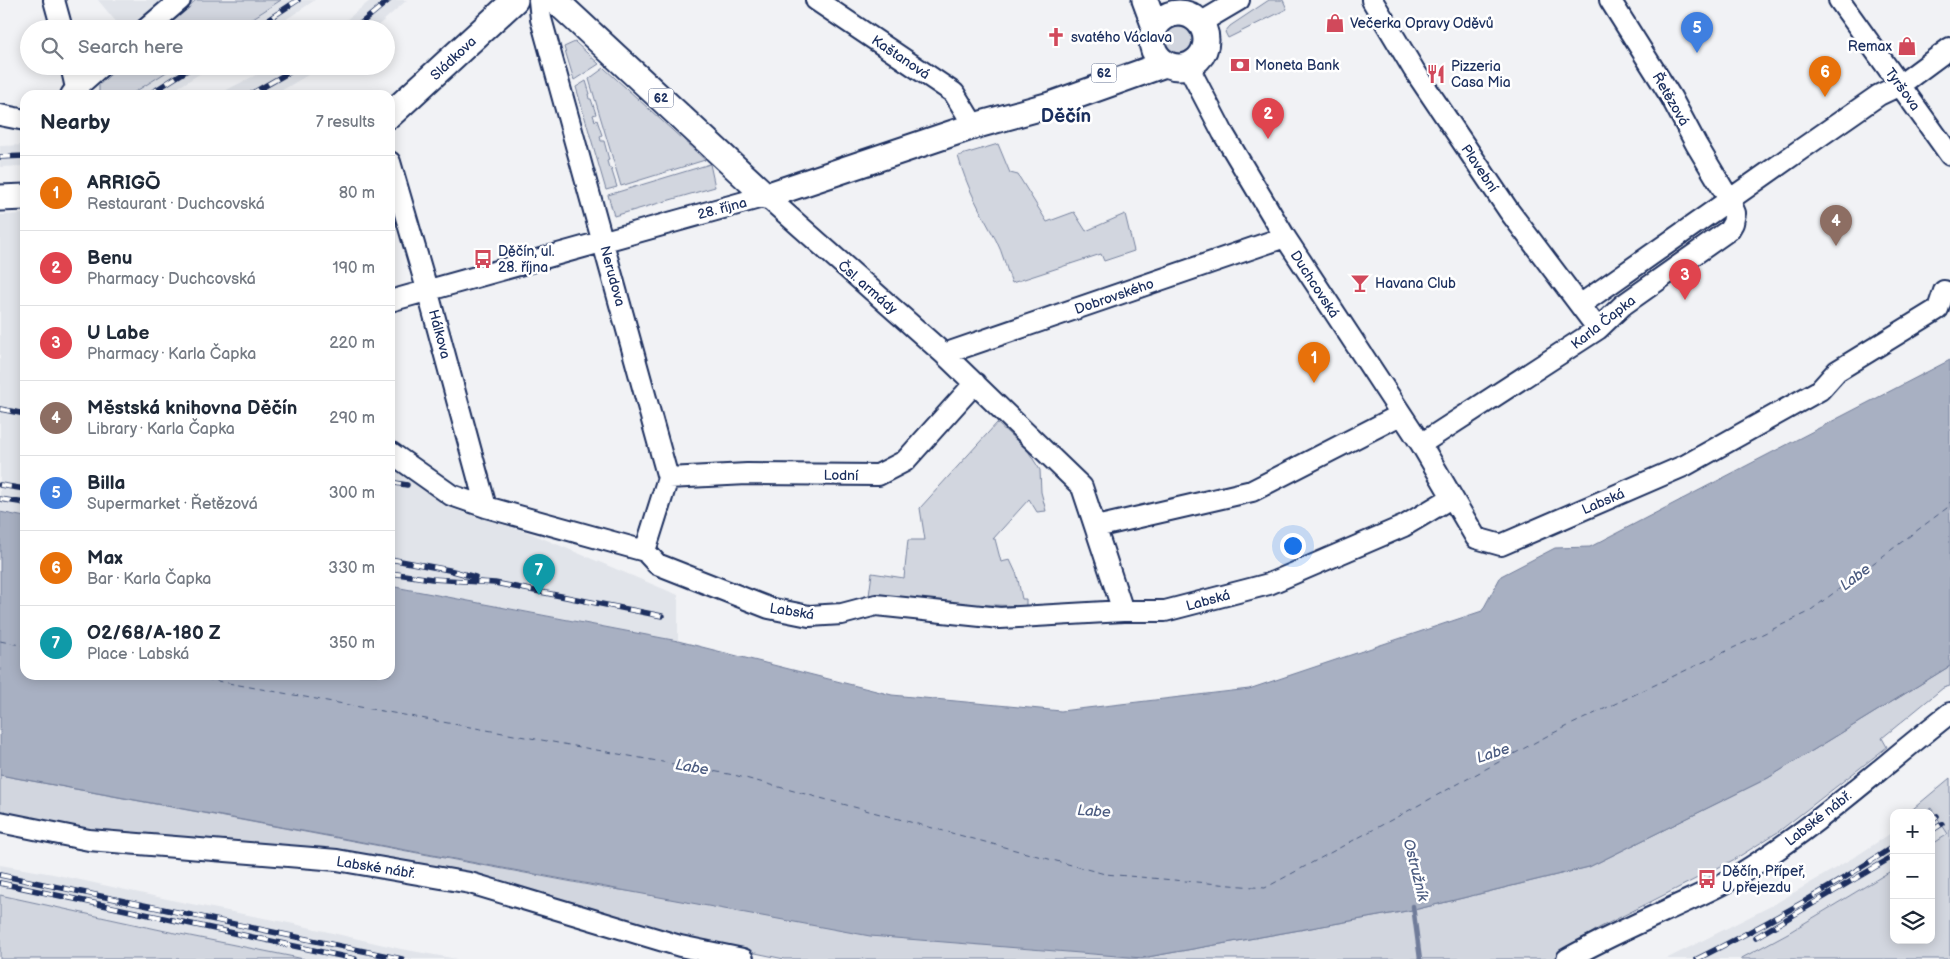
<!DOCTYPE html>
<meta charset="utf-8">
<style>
body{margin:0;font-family:"Balsamiq Sans",sans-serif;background:#f6f6f7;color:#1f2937}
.controls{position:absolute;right:15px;bottom:15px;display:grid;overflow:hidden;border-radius:10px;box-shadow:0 2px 12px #0003}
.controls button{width:45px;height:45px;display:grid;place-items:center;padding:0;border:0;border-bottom:1px solid #e0e1e3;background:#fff;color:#1f2937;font:25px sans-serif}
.you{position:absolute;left:1292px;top:545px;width:18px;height:18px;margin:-12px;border:4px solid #fff;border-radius:50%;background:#1a73e8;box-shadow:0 0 0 8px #1a73e833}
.badge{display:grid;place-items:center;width:32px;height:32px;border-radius:50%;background:#d1495b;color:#fff;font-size:16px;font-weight:700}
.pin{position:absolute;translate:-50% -41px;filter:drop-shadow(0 1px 2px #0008)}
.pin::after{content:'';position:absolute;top:26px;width:18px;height:15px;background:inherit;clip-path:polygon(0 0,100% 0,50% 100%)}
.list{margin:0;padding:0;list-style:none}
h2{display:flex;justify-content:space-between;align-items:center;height:65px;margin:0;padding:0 20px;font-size:21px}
h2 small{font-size:16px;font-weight:400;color:#747a83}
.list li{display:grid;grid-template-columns:32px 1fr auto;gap:15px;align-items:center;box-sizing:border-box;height:75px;padding:0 20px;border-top:1px solid #e0e1e3}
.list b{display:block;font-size:19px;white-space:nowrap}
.list p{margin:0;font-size:16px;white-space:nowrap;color:#747a83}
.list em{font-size:16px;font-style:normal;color:#747a83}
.icon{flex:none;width:28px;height:28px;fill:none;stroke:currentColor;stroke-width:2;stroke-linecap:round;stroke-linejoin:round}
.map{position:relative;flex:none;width:1950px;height:959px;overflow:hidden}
.search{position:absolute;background:#fff;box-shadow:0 2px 12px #0003;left:20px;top:20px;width:375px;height:55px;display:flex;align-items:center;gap:12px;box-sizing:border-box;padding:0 18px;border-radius:28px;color:#747a83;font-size:19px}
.panel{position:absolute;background:#fff;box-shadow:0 2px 12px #0003;left:20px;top:90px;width:375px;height:590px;border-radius:15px}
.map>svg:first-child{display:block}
.built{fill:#e1e4ea}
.green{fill:#d2d6df;stroke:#76829e}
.water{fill:#a8b0c2;stroke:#707c9a}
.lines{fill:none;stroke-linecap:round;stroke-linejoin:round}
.stream{stroke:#707c9a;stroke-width:4.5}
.ferry{stroke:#4c5c81;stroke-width:1;stroke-dasharray:6 5;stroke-linecap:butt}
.minor-casing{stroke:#1b2f5e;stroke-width:24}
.major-casing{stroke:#1b2f5e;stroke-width:29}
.minor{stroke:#fff;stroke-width:20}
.major{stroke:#fff;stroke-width:25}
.rail-casing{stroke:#1b2f5e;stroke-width:5.5}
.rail{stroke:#fff;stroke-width:4;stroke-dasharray:11;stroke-linecap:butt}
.labels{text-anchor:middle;stroke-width:5;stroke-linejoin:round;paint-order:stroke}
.shield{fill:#fff;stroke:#5f6d8e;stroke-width:1}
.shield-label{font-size:12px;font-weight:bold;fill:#1b2f5e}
.poi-label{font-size:14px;fill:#1b2f5e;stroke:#fff;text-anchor:start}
.street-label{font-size:14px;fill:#1b2f5e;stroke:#fff}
.water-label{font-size:15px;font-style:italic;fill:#4c5c81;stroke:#fff}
.district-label{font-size:19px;font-weight:bold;fill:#1b2f5e;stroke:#fff}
</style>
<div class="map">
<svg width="1950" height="959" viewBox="0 0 1950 959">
<rect width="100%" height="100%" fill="#f1f2f5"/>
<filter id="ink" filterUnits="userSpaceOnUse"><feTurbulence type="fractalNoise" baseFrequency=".02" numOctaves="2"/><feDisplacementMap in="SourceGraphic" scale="10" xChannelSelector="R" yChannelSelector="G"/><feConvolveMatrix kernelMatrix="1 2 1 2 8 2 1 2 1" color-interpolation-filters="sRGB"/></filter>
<g filter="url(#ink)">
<path class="built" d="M98 0H171L137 29H122Z
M281 0H315L272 29H236Z
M371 0H407L374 29H335Z
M176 66H212L166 95H130Z
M273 66H323L274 95H217Z
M25 145V166L0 167V146Z
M25 214V517L0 512V215Z
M390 464 447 507 530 533 678 595V641L390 586Z
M1931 807 1948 834 1931 845V813H1922Z
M1894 831V869L1788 933 1740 959H1666L1773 905 1861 853Z
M0 865 53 874 176 901 294 924 401 949 457 959H304L170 932 0 895Z"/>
<path class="green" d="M196 0H281L236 29H163Z
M1269 0H1283L1287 9 1228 38 1225 32 1230 26Z
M1166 40a13 13 0 1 1 26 0a13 13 0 1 1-26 0Z
M575 42 599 64 574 80 564 47Z
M120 66H176L130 95H99V85Z
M604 68 705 160 621 186 589 79Z
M586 81 590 94H588L589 99H591L596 114 593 115 595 121 597 120 602 135 600 136 601 141H604L609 160 607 161 609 168H611L617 187 606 190 576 87Z
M998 144 1010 173 1018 175 1047 222 1074 212 1086 231 1125 214 1134 251 1104 261 1101 254 1012 283C1006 269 1003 253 996 240 980 211 967 188 958 156Z
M710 164 715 187 614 216 608 195Z
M997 423 1028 451 1040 470 1041 492 1046 511 1037 512 1029 499 993 539H995L1001 562 1010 560 1017 575 1022 599H1026V606L927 603 869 596 872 573 904 578 908 540H925L920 508Z
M1950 666V686L1943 688 1882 738 1887 747 1778 832 1735 859 1599 928 1552 959H784L717 945 514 888 143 838 70 828 0 815V775L605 888 1142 958 1418 909 1589 867 1768 778Z
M1950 778V959H1740L1788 933 1894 869V940H1931V845L1948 834 1931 808 1922 813H1908Z
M0 895 170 932 304 959H0Z"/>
<path class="water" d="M1950 360V666L1768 778 1589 867 1418 909 1142 958 870 936 0 775V512L25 517V675H390V586L678 641 892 695 1061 711 1249 689 1482 611 1501 576 1555 548 1590 547Z"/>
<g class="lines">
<path class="stream" d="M1413 906 1420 959"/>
<path class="ferry" d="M0 641 25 646
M184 675 734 775 1105 874 1265 888 1547 736 1807 613 1947 508 1950 502"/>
<g class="minor-casing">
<path id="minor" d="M54 0 62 29
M539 0 541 19 668 478 645 551
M816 0 954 93 974 126
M1372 0 1414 70 1509 211 1598 329
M1839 0 1950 155
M1200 23 1239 0
M146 29 180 0
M71 66 76 88
M1188 66 1223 133 1285 237 1421 444 1476 538 1501 545 1686 465 1820 390 1837 371 1938 309 1944 291
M71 95 76 88 101 66
M0 115 25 120
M390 162 427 289 486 507
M390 301 766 196 944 354 1082 487 1123 611
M1580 305 1800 150 1879 95 1900 85 1950 48
M944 354 1285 237
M1421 444 1598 329 1623 305 1729 230 1733 223 1735 213 1729 199 1696 144 1671 97 1610 0
M390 452 451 495 486 507 645 551 657 564 769 608 809 616 842 614 876 605 1000 618 1123 611H1165L1269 584 1404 526 1451 498
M668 478 747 474 878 475 905 461 975 383
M1096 527 1252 491 1400 415
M0 822 89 840 337 860 470 883 680 946 743 959
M1567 959C1599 941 1632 926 1665 911 1690 899 1716 889 1740 874 1815 828 1881 767 1950 713"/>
</g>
<g class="major-casing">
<path id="major" d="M555 0 766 196 974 126 1050 105 1165 64
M1145 0 1155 27
M1152 40a27 27 0 1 1 54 0a27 27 0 1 1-54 0Z
M390 115 515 0
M0 198 25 197"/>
</g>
<use href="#minor" class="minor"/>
<use href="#major" class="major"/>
<g class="rail-casing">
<path id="rail" d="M254 29 298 0
M354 29 389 0
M148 95 194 66
M249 95 300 66
M0 157 25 156
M0 409 25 414
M390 482 407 485
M0 485 25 489
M0 499 25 503
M390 559 449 570 475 577
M390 573 432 579 495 583 662 616
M1931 821 1937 816
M1931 831 1942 824
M0 875 402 959
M0 883 355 959
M1756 937 1894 856
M1697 959C1765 925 1831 888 1894 846"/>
</g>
<use href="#rail" class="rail"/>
</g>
</g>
<defs>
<g id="shop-bare" transform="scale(1.5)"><path d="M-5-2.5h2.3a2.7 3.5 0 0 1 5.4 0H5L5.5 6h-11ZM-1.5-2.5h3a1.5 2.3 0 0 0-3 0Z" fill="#d1495b" stroke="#fff" stroke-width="2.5" paint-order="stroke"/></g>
<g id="church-bare" transform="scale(1.5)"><path d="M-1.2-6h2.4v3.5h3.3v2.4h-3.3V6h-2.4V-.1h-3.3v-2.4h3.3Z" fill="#d1495b" stroke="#fff" stroke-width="2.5" paint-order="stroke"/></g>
<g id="bank-bare" transform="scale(1.5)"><path d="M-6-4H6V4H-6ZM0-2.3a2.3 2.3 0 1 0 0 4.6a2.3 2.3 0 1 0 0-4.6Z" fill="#d1495b" stroke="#fff" stroke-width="2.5" paint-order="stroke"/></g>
<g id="restaurant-bare" transform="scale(1.5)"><path d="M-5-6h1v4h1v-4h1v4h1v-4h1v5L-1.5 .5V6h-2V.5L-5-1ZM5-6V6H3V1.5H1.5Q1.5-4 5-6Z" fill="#d1495b" stroke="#fff" stroke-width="2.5" paint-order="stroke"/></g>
<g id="bus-bare" transform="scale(1.5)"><path d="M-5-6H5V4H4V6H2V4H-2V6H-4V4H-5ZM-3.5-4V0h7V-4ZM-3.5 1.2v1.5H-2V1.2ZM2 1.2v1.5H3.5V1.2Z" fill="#d1495b" stroke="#fff" stroke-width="2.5" paint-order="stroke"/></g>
<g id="bar-bare" transform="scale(1.5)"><path d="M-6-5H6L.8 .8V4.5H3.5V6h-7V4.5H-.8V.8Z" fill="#d1495b" stroke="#fff" stroke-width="2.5" paint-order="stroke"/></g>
</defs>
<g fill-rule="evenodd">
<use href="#shop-bare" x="1335" y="23"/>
<use href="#church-bare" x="1056" y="37"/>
<use href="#shop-bare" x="1907" y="46"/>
<use href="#bank-bare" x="1240" y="65"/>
<use href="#restaurant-bare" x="1436" y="74"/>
<use href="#bus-bare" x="483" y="259"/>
<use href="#bar-bare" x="1360" y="283"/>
<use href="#bus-bare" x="1707" y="879"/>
</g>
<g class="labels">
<g class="shield">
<rect x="1091.5" y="63.5" width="25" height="19" rx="4"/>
<rect x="648.5" y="88.5" width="25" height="19" rx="4"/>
</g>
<g class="shield-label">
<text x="1104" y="77">62</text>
<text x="661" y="102">62</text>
</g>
<g class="poi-label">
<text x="1350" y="28">Večerka Opravy Oděvů</text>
<text x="1071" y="42">svatého Václava</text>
<text x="1892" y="51" text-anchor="end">Remax</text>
<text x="1255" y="70">Moneta Bank</text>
<text x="1451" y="71">Pizzeria<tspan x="1451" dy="16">Casa Mia</tspan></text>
<text x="498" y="256">Děčín, ul.<tspan x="498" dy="16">28. října</tspan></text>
<text x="1375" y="288">Havana Club</text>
<text x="1722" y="876">Děčín, Přípeř,<tspan x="1722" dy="16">U přejezdu</tspan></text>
</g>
<g class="street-label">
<text transform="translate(901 57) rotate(34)" y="5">Kaštanová</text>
<text transform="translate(453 58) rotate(-43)" y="5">Sládkova</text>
<text transform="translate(1903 89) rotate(54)" y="5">Tyršova</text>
<text transform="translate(1671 99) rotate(60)" y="5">Řetězová</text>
<text transform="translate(1480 168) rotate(56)" y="5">Plavební</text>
<text transform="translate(722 208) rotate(-15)" y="5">28. října</text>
<text transform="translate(613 276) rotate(75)" y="5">Nerudova</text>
<text transform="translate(1315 284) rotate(57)" y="5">Duchcovská</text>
<text transform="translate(868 287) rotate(41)" y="5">Čsl. armády</text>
<text transform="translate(1114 296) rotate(-19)" y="5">Dobrovského</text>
<text transform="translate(1603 322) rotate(-38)" y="5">Karla Čapka</text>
<text transform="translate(440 334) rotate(75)" y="5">Hálkova</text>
<text transform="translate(841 475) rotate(1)" y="5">Lodní</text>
<text transform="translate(1603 501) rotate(-23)" y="5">Labská</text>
<text transform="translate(1208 600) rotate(-15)" y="5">Labská</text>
<text transform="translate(792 611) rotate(9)" y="5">Labská</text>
<text transform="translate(1818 818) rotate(-38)" y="5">Labské nábř.</text>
<text transform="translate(376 867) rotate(9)" y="5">Labské nábř.</text>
</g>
<g class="water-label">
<text transform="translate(1855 577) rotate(-37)" y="5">Labe</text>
<text transform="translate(1493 753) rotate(-18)" y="5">Labe</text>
<text transform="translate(692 767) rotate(10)" y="5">Labe</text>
<text transform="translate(1094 811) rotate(3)" y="5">Labe</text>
<text transform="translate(1416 870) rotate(76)" y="5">Ostružník</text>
</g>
<g class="district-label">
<text x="1066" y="122">Děčín</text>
</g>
</g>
</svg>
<div class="controls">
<button>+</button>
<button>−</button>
<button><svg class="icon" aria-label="layers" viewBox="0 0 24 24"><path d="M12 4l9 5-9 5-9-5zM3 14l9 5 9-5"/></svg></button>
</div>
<div class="you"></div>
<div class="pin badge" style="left:1314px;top:383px;background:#e8710a">1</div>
<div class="pin badge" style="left:1268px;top:139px;background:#e0444e">2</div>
<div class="pin badge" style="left:1685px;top:300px;background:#e0444e">3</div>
<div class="pin badge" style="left:1836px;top:246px;background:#8d6e63">4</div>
<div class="pin badge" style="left:1697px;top:53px;background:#3f7fe0">5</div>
<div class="pin badge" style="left:1825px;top:97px;background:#e8710a">6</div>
<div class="pin badge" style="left:539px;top:595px;background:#0f9aa8">7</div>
<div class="search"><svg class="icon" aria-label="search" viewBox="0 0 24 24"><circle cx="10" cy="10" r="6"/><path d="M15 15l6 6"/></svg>Search here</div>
<section class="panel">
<h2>Nearby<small>7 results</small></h2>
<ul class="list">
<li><span class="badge" style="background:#e8710a">1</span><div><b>ARRIGŌ</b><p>Restaurant · Duchcovská</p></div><em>80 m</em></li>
<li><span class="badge" style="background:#e0444e">2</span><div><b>Benu</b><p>Pharmacy · Duchcovská</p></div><em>190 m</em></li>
<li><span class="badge" style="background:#e0444e">3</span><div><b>U Labe</b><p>Pharmacy · Karla Čapka</p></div><em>220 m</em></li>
<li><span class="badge" style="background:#8d6e63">4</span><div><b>Městská knihovna Děčín</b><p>Library · Karla Čapka</p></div><em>290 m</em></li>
<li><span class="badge" style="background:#3f7fe0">5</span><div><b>Billa</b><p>Supermarket · Řetězová</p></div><em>300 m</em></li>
<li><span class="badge" style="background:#e8710a">6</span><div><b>Max</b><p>Bar · Karla Čapka</p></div><em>330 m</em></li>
<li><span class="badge" style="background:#0f9aa8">7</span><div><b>O2/68/A-180 Z</b><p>Place · Labská</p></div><em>350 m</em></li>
</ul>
</section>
</div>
